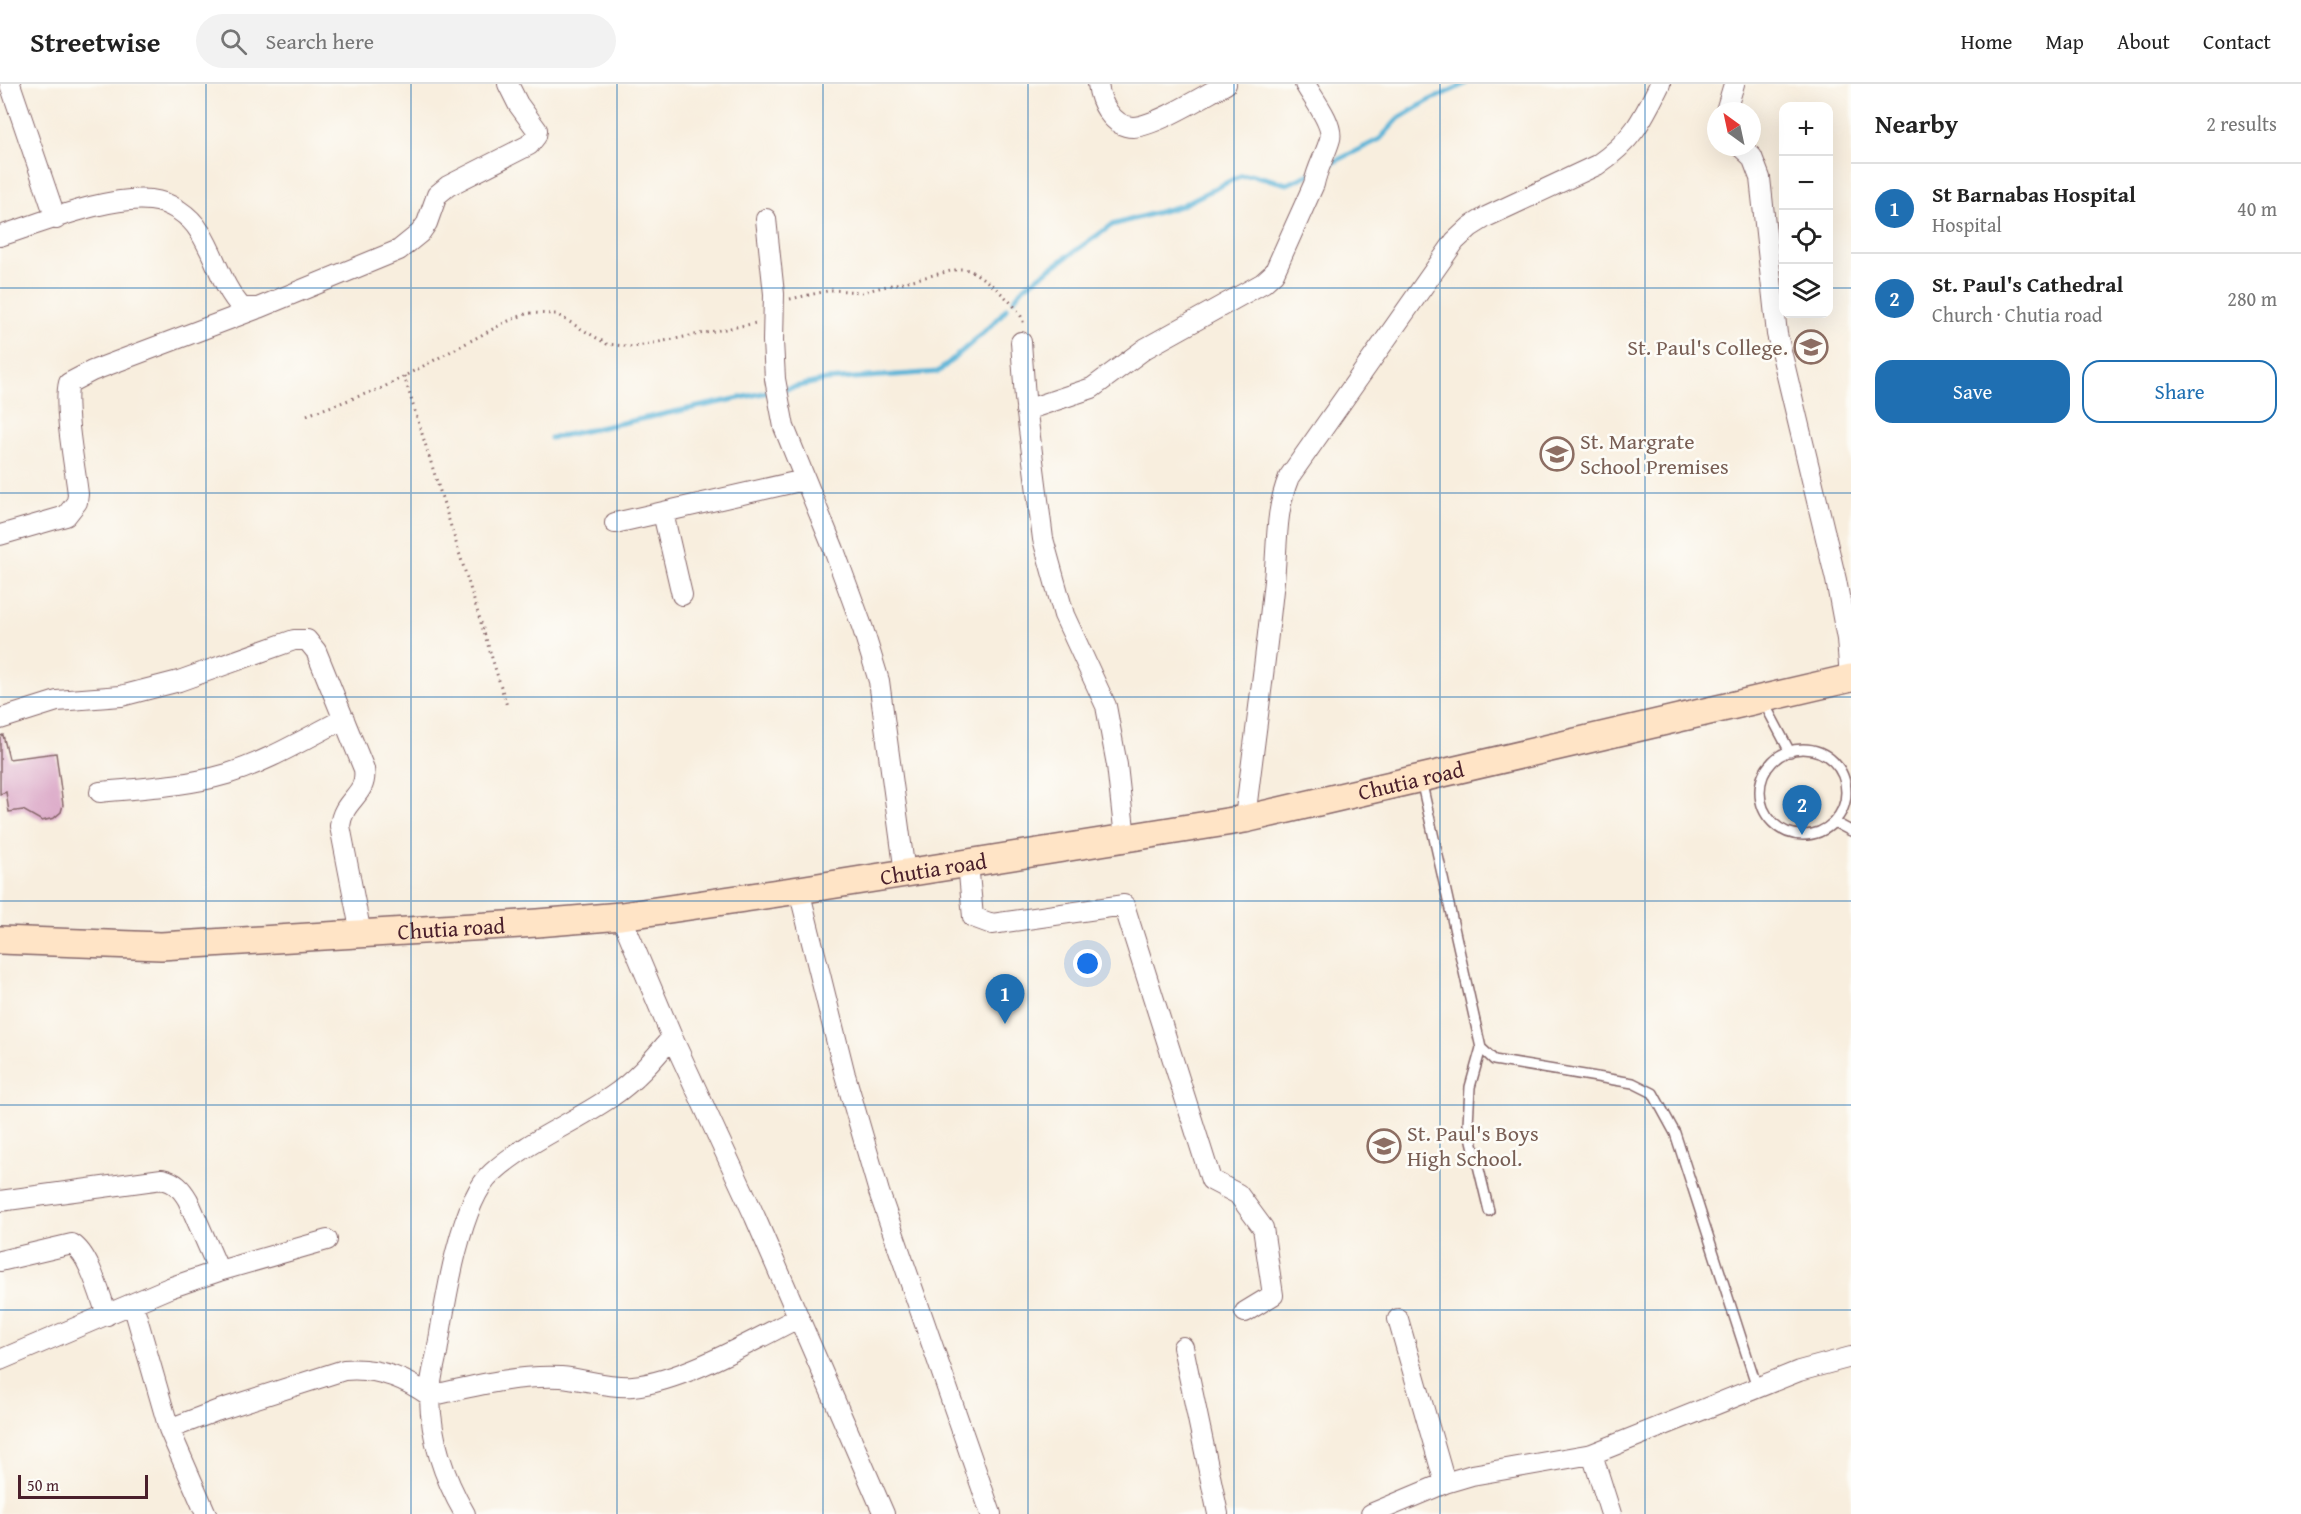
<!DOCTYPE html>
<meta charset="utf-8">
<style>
body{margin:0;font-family:"Gentium Book Plus",serif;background:#f2f2f2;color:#222}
.controls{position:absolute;right:18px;top:18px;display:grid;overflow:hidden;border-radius:12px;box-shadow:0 6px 24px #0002}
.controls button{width:54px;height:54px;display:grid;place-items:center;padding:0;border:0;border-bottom:2px solid #e0e0e0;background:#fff;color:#222;font:30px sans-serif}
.compass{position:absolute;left:1707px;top:18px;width:54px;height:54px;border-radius:50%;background:#fff;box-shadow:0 6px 24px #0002;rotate:327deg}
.scale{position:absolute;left:18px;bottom:15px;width:130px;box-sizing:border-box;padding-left:6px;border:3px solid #4a1f2b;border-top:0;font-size:16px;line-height:21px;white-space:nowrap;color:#4a1f2b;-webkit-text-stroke:4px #fdfcf7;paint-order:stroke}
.you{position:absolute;left:1088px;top:880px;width:21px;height:21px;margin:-15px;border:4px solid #fff;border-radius:50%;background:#1a73e8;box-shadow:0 0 0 9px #1a73e833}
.badge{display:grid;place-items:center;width:39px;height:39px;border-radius:50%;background:#1f6fb2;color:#fff;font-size:20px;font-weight:700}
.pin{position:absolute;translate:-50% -50px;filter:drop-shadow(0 2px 3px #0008)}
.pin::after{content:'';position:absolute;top:32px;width:21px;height:18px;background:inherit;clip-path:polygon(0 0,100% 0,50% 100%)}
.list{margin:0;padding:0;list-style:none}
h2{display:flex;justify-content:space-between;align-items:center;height:78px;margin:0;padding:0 24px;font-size:26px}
h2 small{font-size:20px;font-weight:400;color:#767676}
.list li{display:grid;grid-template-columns:39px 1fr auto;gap:18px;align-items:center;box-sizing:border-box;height:90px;padding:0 24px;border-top:2px solid #e0e0e0}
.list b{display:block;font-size:22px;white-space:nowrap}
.list p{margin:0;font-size:20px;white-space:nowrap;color:#767676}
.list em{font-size:20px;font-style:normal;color:#767676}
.actions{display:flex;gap:12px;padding:18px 24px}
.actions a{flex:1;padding:14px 0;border:2px solid #1f6fb2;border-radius:18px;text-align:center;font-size:21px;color:#1f6fb2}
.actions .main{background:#1f6fb2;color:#fff}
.icon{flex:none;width:33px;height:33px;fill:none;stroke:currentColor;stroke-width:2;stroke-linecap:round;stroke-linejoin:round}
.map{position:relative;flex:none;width:1851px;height:1430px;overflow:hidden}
header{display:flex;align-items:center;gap:36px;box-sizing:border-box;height:84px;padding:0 30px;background:#fff;border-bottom:2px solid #e0e0e0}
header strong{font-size:28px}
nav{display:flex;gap:33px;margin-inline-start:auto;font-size:21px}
.search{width:420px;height:54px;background:#f2f2f2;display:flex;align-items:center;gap:15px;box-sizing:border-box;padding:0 21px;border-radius:33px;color:#767676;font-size:22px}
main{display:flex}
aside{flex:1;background:#fff}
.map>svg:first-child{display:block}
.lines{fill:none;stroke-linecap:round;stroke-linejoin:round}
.stream{stroke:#5ab3d7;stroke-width:5}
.building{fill:#daa6c6}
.lane-casing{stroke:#87676a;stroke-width:12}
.street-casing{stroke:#87676a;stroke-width:22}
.secondary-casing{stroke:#87676a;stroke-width:30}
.path{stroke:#87676a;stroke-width:3;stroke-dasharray:1.5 4.5;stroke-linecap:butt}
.lane{stroke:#fff;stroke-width:9}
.street{stroke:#fff;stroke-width:20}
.secondary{stroke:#ffe4c6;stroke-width:27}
.grid{fill:none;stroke:#1f6fb2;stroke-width:1.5;stroke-opacity:0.55}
.labels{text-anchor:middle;stroke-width:5;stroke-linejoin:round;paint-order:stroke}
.education-label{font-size:22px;fill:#785e54;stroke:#fdfcf7;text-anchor:start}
.street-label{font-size:22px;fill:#4a1f2b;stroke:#fdfcf7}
</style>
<header>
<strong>Streetwise</strong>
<div class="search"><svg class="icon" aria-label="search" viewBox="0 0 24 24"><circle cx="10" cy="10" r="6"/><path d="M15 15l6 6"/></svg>Search here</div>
<nav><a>Home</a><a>Map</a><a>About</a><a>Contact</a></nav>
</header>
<main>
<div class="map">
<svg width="1851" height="1430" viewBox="0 0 1851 1430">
<rect width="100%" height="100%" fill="#fdfcf7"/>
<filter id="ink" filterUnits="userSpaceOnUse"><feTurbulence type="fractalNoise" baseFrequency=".0167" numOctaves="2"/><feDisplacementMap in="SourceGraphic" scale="12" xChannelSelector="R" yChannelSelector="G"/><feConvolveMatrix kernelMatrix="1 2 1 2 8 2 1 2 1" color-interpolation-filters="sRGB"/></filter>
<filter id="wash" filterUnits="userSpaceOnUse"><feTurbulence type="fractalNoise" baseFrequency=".008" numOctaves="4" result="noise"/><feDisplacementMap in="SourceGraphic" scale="24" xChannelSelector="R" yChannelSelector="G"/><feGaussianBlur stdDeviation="1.35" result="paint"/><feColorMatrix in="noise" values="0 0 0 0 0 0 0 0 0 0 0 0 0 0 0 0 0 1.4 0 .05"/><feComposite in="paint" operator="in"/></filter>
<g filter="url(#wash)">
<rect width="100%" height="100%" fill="#f8eede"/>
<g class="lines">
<path class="stream" d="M1326 82 1380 55 1399 34 1428 17 1465 0
M1014 215 1024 203 1112 141 1180 122 1240 92 1253 91 1287 100 1312 89
M781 306 826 296 938 288 992 241 1007 224
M551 354 768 308"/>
</g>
<g id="blocks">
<path class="building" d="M3 651 9 675 56 669 63 721 61 728 54 734 42 737 23 726 9 728 6 708 0 710V652Z"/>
</g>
</g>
<g filter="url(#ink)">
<use href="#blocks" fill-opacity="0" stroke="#87676a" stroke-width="1.5"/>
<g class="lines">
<g class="lane-casing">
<path id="lane" d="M1763 617 1790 668
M1760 708a43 43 0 1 1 86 0a43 43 0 1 1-86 0Z
M1421 696 1481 964 1494 976 1633 999 1653 1009 1675 1049 1757 1303
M1834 738 1851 747
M1481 964 1470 1003 1468 1040 1489 1127"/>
</g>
<g class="street-casing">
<path id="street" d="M10 0 56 135
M1098 0C1100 18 1112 43 1133 43 1156 42 1205 11 1226 0
M1726 27 1734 0
M1741 63 1752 73 1760 94 1777 250 1836 496 1847 555 1850 594
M766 135 774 210 773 257 775 295 784 343 834 466 863 545 879 597 905 789
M0 152C42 139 108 111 151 116 170 118 190 131 200 148 216 173 221 201 242 224H258L399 166 420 149 427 139 437 111 448 102 529 61 536 52 537 46 518 20 508 0
M1021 258 1025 314 1043 455 1064 531 1106 622 1117 681 1125 754
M1026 326 1092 304 1146 264 1263 199 1274 189 1314 100C1317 84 1326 70 1330 55 1334 40 1312 13 1305 0
M663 429 682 511
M615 439 804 396
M0 451 66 432 77 418 78 410C75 383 63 322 69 299L92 287 256 225
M0 635 57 617 121 612 179 597 294 556H307L316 567 364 685C368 712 343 714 340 742L361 850
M100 708C143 704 186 702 227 690 269 677 306 654 344 635
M1245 735C1254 658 1265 582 1273 506 1278 467 1274 429 1289 393L1455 157 1470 143 1486 133 1597 81C1632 57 1642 37 1660 0
M968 779 973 833 992 840 1124 821 1211 1096 1238 1110 1263 1144 1273 1211 1245 1228
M799 806 845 991 879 1108 991 1430
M621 832 672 953 755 1133 884 1430
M0 1117 162 1095C175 1098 181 1104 188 1116L219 1187
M0 1177 72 1160C89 1170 100 1211 107 1231
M133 1220 169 1345 206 1430
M1398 1235 1445 1399
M1183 1263 1218 1430
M0 1276 169 1204 219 1187 327 1156
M169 1345 216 1327 344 1286C375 1283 405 1294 430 1312 473 1302 515 1291 561 1293 585 1295 609 1304 633 1302 683 1297 752 1257 798 1234
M1592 1370 1611 1430
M465 1430C444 1394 431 1356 430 1314 429 1300 434 1283 437 1269 444 1225 459 1118 492 1089 527 1057 572 1040 611 1013 635 997 653 976 672 953
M1371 1430 1445 1399 1472 1391 1592 1370 1799 1287 1851 1273"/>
</g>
<g class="secondary-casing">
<g id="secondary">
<path id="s1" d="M0 856 161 862 537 839 621 832 799 806 1245 735 1851 594"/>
</g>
</g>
<path class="path" d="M790 215 832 206 862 208 959 185C963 185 969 185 973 188 986 195 1026 227 1023 241
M404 292 507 622
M307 331 382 304 506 238 528 229 556 230 607 260 633 263 756 239"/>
<use href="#lane" class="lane"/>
<use href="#street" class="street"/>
<use href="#secondary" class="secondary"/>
</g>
</g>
<path class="grid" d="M206 0V1430M411 0V1430M617 0V1430M823 0V1430M1028 0V1430M1234 0V1430M1440 0V1430M1645 0V1430M0 204H1784M1828 204H1851M0 409H1851M0 613H1851M0 817H1851M0 1021H1851M0 1226H1851"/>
<defs>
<g id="university-ring" transform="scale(1.725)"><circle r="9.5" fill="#fdfcf7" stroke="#8d6e63" stroke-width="1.5"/><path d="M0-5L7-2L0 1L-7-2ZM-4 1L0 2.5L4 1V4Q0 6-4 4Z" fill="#8d6e63"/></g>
<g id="school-ring" transform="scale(1.725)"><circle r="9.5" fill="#fdfcf7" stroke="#8d6e63" stroke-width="1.5"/><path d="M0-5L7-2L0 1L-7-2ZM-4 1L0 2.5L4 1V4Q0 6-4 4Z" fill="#8d6e63"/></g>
</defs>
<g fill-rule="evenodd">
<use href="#university-ring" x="1811" y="263"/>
<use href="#school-ring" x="1557" y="370"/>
<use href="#school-ring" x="1384" y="1062"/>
</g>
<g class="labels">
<g class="education-label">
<text x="1788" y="271" text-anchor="end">St. Paul's College.</text>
<text x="1580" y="365">St. Margrate<tspan x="1580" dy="25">School Premises</tspan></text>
<text x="1407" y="1057">St. Paul's Boys<tspan x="1407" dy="25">High School.</tspan></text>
</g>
<g class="street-label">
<text dy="8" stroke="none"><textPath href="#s1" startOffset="1424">Chutia road</textPath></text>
<text dy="8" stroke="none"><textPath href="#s1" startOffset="938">Chutia road</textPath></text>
<text dy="8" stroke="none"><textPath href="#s1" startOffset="452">Chutia road</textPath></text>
</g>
</g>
</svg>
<div class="controls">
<button>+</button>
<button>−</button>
<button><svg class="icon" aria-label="locate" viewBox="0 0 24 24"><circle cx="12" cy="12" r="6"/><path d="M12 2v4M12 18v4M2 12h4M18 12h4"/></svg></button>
<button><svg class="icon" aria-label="layers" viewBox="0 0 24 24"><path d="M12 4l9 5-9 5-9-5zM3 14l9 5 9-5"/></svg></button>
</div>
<svg class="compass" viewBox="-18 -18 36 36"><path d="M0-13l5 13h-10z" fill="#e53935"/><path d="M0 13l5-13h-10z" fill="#767676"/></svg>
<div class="scale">50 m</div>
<div class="you"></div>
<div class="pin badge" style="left:1005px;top:940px">1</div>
<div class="pin badge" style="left:1802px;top:751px">2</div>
</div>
<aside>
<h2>Nearby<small>2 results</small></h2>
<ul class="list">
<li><span class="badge">1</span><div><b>St Barnabas Hospital</b><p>Hospital</p></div><em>40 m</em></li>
<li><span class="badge">2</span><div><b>St. Paul's Cathedral</b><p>Church · Chutia road</p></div><em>280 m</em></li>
</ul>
<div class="actions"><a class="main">Save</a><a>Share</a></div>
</aside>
</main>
